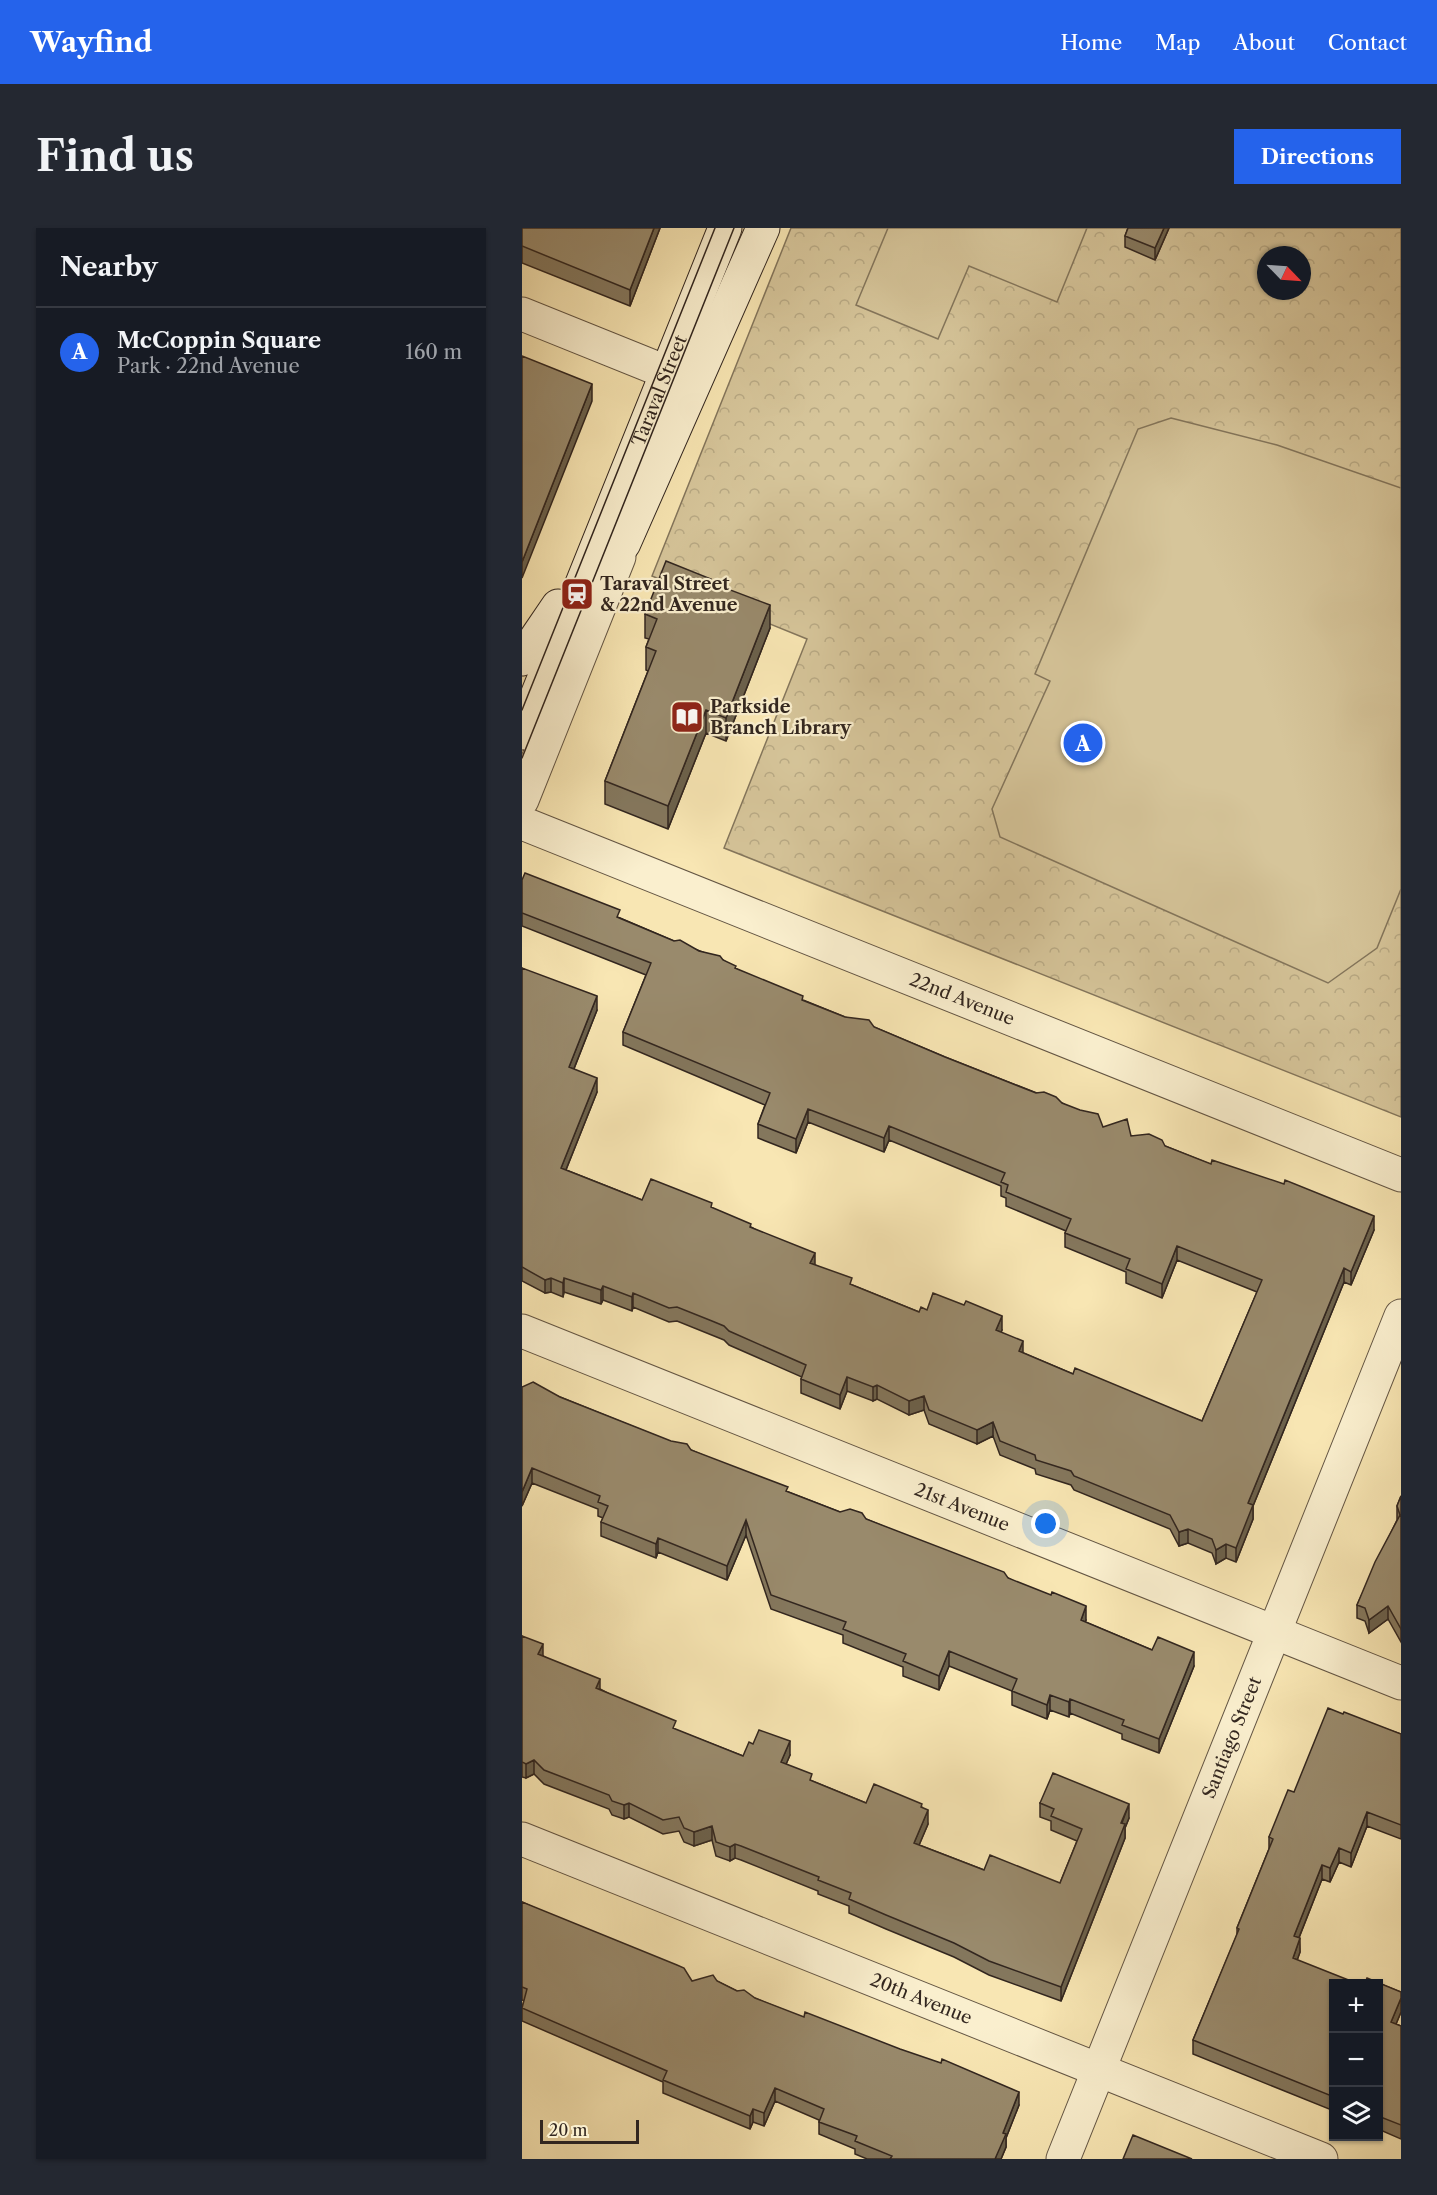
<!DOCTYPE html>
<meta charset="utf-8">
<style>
body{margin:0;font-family:"Libre Caslon Text",serif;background:#242831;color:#f1f3f6}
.controls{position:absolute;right:18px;bottom:18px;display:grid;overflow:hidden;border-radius:0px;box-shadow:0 2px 4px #0004}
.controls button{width:54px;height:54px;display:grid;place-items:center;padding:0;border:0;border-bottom:2px solid #363941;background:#171b24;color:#f1f3f6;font:30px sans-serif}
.compass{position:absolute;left:735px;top:18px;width:54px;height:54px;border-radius:50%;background:#171b24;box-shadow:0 2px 4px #0004;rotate:115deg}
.scale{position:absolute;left:18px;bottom:15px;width:99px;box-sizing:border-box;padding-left:6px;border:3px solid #32261f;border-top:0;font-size:16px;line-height:21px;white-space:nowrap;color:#32261f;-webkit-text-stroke:4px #faefce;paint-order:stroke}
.you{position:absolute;left:524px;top:1296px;width:21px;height:21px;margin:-15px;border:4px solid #fff;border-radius:50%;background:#1a73e8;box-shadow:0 0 0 9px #1a73e833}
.badge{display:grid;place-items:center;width:39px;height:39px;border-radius:50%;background:#2563eb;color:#fff;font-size:20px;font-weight:700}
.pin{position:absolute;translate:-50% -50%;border:3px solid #fff;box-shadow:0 2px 6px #0006}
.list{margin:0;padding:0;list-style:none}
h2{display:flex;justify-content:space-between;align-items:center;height:78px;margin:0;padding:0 24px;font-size:26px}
h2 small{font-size:20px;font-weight:400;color:#9ea1a6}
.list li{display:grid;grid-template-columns:39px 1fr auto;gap:18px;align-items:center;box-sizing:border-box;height:90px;padding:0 24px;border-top:2px solid #363941}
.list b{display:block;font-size:22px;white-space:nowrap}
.list p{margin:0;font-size:20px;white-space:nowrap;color:#9ea1a6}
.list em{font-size:20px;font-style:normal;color:#9ea1a6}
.icon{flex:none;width:33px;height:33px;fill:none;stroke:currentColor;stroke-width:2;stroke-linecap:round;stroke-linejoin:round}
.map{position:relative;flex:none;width:879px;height:1931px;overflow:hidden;border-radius:0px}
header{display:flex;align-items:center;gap:36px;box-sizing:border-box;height:84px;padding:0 30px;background:#2563eb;color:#fff}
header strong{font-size:28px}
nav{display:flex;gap:33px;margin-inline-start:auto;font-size:21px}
.intro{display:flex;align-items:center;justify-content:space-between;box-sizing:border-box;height:144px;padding:0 36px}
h1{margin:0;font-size:42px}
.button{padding:15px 27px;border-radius:0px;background:#2563eb;color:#fff;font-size:21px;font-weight:700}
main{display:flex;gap:36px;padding:0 36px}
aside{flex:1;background:#171b24;border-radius:0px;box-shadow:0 2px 4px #0004}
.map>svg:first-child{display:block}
.park{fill:url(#park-crowns);stroke:#84765c;stroke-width:1.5;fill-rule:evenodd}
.pitch{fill:#d6c59a;stroke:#84765c;stroke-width:1.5}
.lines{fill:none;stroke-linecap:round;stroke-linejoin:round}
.street-casing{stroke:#645644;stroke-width:35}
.secondary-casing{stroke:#32261f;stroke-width:35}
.street{stroke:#faefce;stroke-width:33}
.secondary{stroke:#faefce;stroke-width:33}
.tram{stroke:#32261f;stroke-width:1.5}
.wall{fill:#84775d;stroke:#32261f;stroke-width:1.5}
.shaded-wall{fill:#6b614c;stroke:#32261f;stroke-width:1.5}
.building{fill:#998a6c;stroke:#32261f;stroke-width:1.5}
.labels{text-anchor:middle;stroke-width:4.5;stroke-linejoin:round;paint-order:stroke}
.street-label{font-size:18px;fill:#32261f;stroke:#faefce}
.poi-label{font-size:18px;font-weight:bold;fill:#32261f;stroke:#faefce;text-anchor:start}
</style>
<header>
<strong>Wayfind</strong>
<nav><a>Home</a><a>Map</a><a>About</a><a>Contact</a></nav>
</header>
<div class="intro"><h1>Find us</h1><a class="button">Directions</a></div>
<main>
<aside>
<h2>Nearby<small></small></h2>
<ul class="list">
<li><span class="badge">A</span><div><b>McCoppin Square</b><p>Park · 22nd Avenue</p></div><em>160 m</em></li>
</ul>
</aside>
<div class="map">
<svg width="879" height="1931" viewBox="0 0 879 1931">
<defs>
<pattern id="park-crowns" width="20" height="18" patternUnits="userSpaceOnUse" patternTransform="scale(1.5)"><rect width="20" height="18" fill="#d6c59a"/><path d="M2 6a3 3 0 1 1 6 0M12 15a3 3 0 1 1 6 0" fill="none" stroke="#b8a984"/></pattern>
</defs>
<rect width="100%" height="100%" fill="#f8e6b3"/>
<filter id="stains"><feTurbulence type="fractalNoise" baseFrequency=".00333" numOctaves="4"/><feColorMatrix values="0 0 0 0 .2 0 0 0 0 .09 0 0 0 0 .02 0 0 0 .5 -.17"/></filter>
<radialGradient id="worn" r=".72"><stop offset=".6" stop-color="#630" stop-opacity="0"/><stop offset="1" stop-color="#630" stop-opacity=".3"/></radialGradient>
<path class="park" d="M269 0H879V889L202 620 285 411 130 348ZM744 27H780V63H744Z"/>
<path class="pitch" d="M366 0H565L535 74 447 38 416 111 334 77Z
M649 190 755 217 879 260V661L855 720 806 755 478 609 470 581 528 453 513 446 616 201Z"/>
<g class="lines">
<g class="street-casing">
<g id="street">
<path d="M0 86 144 144"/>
<path d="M0 572 97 329"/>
<path id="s1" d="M0 595 879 947"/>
<path id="s2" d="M0 1103 879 1455"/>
<path id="s3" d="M0 1611 799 1931"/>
<path id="s4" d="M541 1931 879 1088"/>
</g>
</g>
<g class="secondary-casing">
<g id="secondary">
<path d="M75 354 102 315 241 0"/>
<path d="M0 431 36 378"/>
<path id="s5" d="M0 505 203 0"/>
</g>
</g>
<use href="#street" class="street"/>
<use href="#secondary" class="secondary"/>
<path class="tram" d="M0 482 193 0
M0 530 212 0"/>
</g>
<path class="wall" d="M0 0H138L108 78 0 35Z
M606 0H647L633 32 603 19V8Z
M189 354 248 400 204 513 184 505 146 601 83 576V553L126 443 124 442V419L127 411 123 410V386Z
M0 652 98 690 152 713 201 732 214 741 281 772 323 789 352 799 423 829 540 875 581 899 643 918 852 1002 829 1057 822 1054 731 1278V1291L714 1334 704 1330 694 1336 690 1325 666 1315 657 1318 648 1301 552 1262 549 1257 514 1246 513 1241 478 1227 471 1208 455 1216 407 1196 402 1182 387 1187 355 1171 351 1173 325 1163 318 1181 279 1165V1151L280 1149 207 1117 202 1112 155 1093 147 1094 111 1079 110 1083 81 1072 79 1076 42 1064 41 1069 29 1064 23 1065 0 1053V740L75 782 52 841 75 864 44 942 120 972 190 980 229 999 293 1037 330 1057 397 1084 405 1082 480 1102 479 1104 501 1125 551 1146 680 1193 735 1064 655 1032 640 1070 604 1055V1044L543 1019V1005L544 1003 484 978V970L479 968V958L367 912 362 924 286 894 274 925 236 910V896L243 877 101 817V804L124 747 0 698Z
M0 1159 38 1169 169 1222 266 1264 318 1284 344 1291 486 1350 564 1392 563 1394 630 1422 672 1438 637 1525 600 1511V1506L548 1485 547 1489 528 1482 525 1491 490 1477V1463L427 1438 417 1462 381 1448V1439L321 1415V1407L249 1381 224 1307 205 1352 136 1324 134 1330 79 1308V1294L81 1290 76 1288V1281L10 1255 0 1278Z
M879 1268V1414L866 1391 847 1405 843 1393 835 1390V1377L875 1292V1278Z
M0 1408 21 1428 78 1461 154 1502 221 1528 268 1527 264 1536 290 1553 344 1575 400 1579 406 1596 397 1617 462 1642 538 1655 555 1613 529 1602V1593L518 1589V1575L607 1590 603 1600V1610L539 1773 467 1747 432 1729 364 1701 327 1685V1678L296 1666V1663L219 1632 213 1630 208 1633 194 1628 190 1612 172 1618 162 1614 157 1603 141 1606 107 1589 102 1591 90 1587 87 1581 22 1556 12 1546 4 1550 0 1549Z
M821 1486 879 1506V1611L845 1598 829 1639 817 1634 808 1654 800 1651 777 1710 778 1724 775 1732 812 1755V1883L671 1826V1812L715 1707V1700L747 1621V1609Z
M0 1674 170 1753H195L215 1763 497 1877 484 1910V1919L479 1931H345L333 1926V1921L297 1906V1892L253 1873 242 1898 231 1894 228 1901 141 1865V1854L0 1793V1779L2 1773 0 1772Z
M856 1755 879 1764V1784L874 1796 879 1798V1911L856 1901Z"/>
<path class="shaded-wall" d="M132 0H138L108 78V62Z
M642 0H647L633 32V20Z
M70 156V173L0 350V334Z
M248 377V400L204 513V490Z
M184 482V505L146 601V578Z
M75 768V782L47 853V839Z
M75 850V864L39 954V940Z
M286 881V894L274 925V911Z
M367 898V912L362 924V910Z
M852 988V1002L829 1057V1044Z
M655 1018V1032L640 1070V1056Z
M293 1025V1039L288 1035Z
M822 1040V1054L731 1278V1291L714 1334V1320L726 1275Z
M29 1050V1064L23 1065V1052Z
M42 1050V1064L41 1069V1055Z
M81 1058V1072L79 1076V1062Z
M111 1065V1079L110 1083V1069Z
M480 1088V1102L474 1116V1102Z
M501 1113V1127L497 1123Z
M325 1149V1163L318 1181V1167Z
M355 1157V1171L351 1173V1159Z
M402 1168V1182L387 1187V1173Z
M471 1194V1208L455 1216V1202Z
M10 1240V1255L0 1278V1264Z
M224 1292V1307L205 1352V1338Z
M666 1301V1315L657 1318V1304Z
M136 1310V1324L134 1330V1316Z
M704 1316V1330L694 1336V1322Z
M564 1378V1392L559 1406V1392Z
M866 1378V1391L847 1405V1392Z
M21 1416V1430L16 1426Z
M427 1423V1438L417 1462V1448Z
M672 1424V1438L637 1525V1511Z
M78 1451V1465L74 1460Z
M528 1467V1482L525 1491V1477Z
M548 1471V1485L547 1489V1474Z
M268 1513V1527L259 1548V1534Z
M12 1532V1546L4 1550V1536Z
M107 1575V1589L102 1591V1577Z
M607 1576V1590L603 1600V1610L539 1773V1759Z
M406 1582V1596L392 1629V1615Z
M845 1584V1598L829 1639V1625Z
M190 1598V1612L172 1618V1604Z
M213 1616V1630L208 1633V1619Z
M817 1620V1634L808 1654V1640Z
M800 1637V1651L772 1722V1708Z
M778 1710V1724L771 1744V1730Z
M879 1770V1784L869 1808V1794Z
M253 1860V1873L242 1898V1885Z
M497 1864V1877L484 1910V1919L479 1931H473L481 1905Z
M231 1881V1894L228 1901V1888Z"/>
<path class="building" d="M0 0H132L108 62 0 18Z
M606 0H642L633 20 603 8Z
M0 128 70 156 0 334Z
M144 333 189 351 187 354 248 377 204 490 184 482 146 578 83 553 134 423 124 419 135 391 123 386Z
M3 645 98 682 95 689 152 713 158 712 177 723 198 728 201 732 214 738 213 740 281 768 280 772 323 789 347 792 352 799 423 829 514 865 522 864 534 869 540 875 558 882 576 886 581 899 605 891 609 908 627 906 640 912 643 918 689 936 690 932 762 956 763 952 852 988 829 1044 822 1040 726 1275 731 1277 714 1320 704 1316 694 1322 690 1311 666 1301 657 1304 648 1287 552 1248 549 1243 514 1232 513 1227 478 1213 471 1194 455 1202 407 1182 402 1168 387 1173 355 1157 351 1159 325 1149 318 1167 279 1151 284 1137 207 1103 202 1098 190 1093 155 1079 147 1080 111 1065 110 1069 81 1058 79 1062 42 1050 41 1055 29 1050 23 1052 0 1039V740L75 768 47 839 75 850 39 940 120 972 129 951 190 975 189 979 229 996 228 999 293 1025 288 1035 330 1050 328 1056 397 1084 399 1079 405 1082 411 1065 442 1077 444 1073 480 1088 474 1102 501 1113 497 1123 551 1146 553 1140 680 1193 740 1052 655 1018 640 1056 604 1041 608 1031 543 1005 549 991 484 964 486 957 479 954 483 945 367 898 362 910 286 881 274 911 236 896 248 865 101 804 129 735 0 685V652Z
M11 1154 38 1169 149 1213 165 1216 169 1222 266 1259 264 1263 318 1284 328 1281 340 1285 344 1291 482 1344 486 1350 529 1367 530 1364 564 1378 559 1392 630 1422 636 1409 672 1424 637 1511 600 1497 602 1492 548 1471 547 1474 528 1467 525 1477 490 1463 495 1451 427 1423 417 1448 381 1433 384 1426 321 1401 324 1394 249 1367 224 1292 205 1338 136 1310 134 1316 79 1294 86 1278 76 1274 78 1268 10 1240 0 1264V1159Z
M879 1268V1401L866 1378 847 1392 843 1380 835 1377 853 1334 878 1287 875 1278Z
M0 1408 21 1416 16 1426 78 1451 74 1460 154 1493 151 1500 221 1528 227 1514 231 1516 237 1502 268 1513 259 1534 290 1546 288 1552 344 1575 352 1556 400 1576 399 1579 406 1582 392 1615 462 1642 468 1627 538 1655 560 1601 529 1588 532 1581 518 1575 531 1545 607 1576 599 1595 603 1596 539 1759 467 1733 432 1715 364 1687 327 1671 329 1665 296 1652 297 1649 219 1618 213 1616 208 1619 194 1614 190 1598 172 1604 162 1600 157 1589 141 1592 107 1575 102 1577 90 1573 87 1567 22 1542 12 1532 4 1536 0 1534Z
M806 1480 821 1486 822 1484 879 1506V1597L845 1584 829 1625 817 1620 808 1640 800 1637 772 1708 778 1710 771 1730 834 1755H812V1869L671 1812 717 1701 715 1700 751 1611 747 1609 766 1562 772 1564Z
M0 1674 155 1737 162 1740 170 1753 191 1747 195 1753 215 1763 222 1762 233 1770 282 1789 283 1784 378 1821 419 1835 420 1831 497 1864 481 1905 484 1906 473 1931H368L370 1928 333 1913 335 1908 297 1894 302 1881 253 1860 242 1885 231 1881 228 1888 141 1852 145 1843 0 1780 5 1761 0 1759Z
M845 1750 879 1764V1770L869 1794 879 1798V1897L856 1888V1755H843Z
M611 1907 670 1931H601Z"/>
<defs>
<g id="station-square" transform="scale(1.725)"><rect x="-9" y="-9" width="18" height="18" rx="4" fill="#8f2418" stroke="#faefce"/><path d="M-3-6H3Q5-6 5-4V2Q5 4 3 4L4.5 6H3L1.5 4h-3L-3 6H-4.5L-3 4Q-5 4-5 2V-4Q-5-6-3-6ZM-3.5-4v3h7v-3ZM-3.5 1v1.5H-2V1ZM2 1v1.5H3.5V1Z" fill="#fff"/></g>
<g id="library-square" transform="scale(1.725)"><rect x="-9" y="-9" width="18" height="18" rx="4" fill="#8f2418" stroke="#faefce"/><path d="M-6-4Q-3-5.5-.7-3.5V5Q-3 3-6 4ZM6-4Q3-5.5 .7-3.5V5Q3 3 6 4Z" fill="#fff"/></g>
</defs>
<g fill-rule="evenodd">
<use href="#station-square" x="55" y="366"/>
<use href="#library-square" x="165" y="489"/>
</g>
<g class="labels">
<g class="street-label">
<text dy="6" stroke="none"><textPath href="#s5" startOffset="369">Taraval Street</textPath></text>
<text dy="6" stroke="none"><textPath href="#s1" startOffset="474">22nd Avenue</textPath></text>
<text dy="6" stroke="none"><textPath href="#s2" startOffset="474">21st Avenue</textPath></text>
<text dy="6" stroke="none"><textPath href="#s4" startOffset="454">Santiago Street</textPath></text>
<text dy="6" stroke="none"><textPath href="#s3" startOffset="430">20th Avenue</textPath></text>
</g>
<g class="poi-label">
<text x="78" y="362">Taraval Street<tspan x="78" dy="21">&amp; 22nd Avenue</tspan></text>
<text x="188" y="485">Parkside<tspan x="188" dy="21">Branch Library</tspan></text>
</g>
</g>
<rect width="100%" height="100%" filter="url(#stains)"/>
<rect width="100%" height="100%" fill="url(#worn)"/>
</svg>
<div class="controls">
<button>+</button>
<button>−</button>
<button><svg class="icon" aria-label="layers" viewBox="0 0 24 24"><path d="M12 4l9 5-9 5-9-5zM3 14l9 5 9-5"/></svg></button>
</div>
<svg class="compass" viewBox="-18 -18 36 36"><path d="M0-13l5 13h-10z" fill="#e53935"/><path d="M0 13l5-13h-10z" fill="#9ea1a6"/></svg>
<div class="scale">20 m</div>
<div class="you"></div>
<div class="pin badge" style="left:561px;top:515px">A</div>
</div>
</main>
